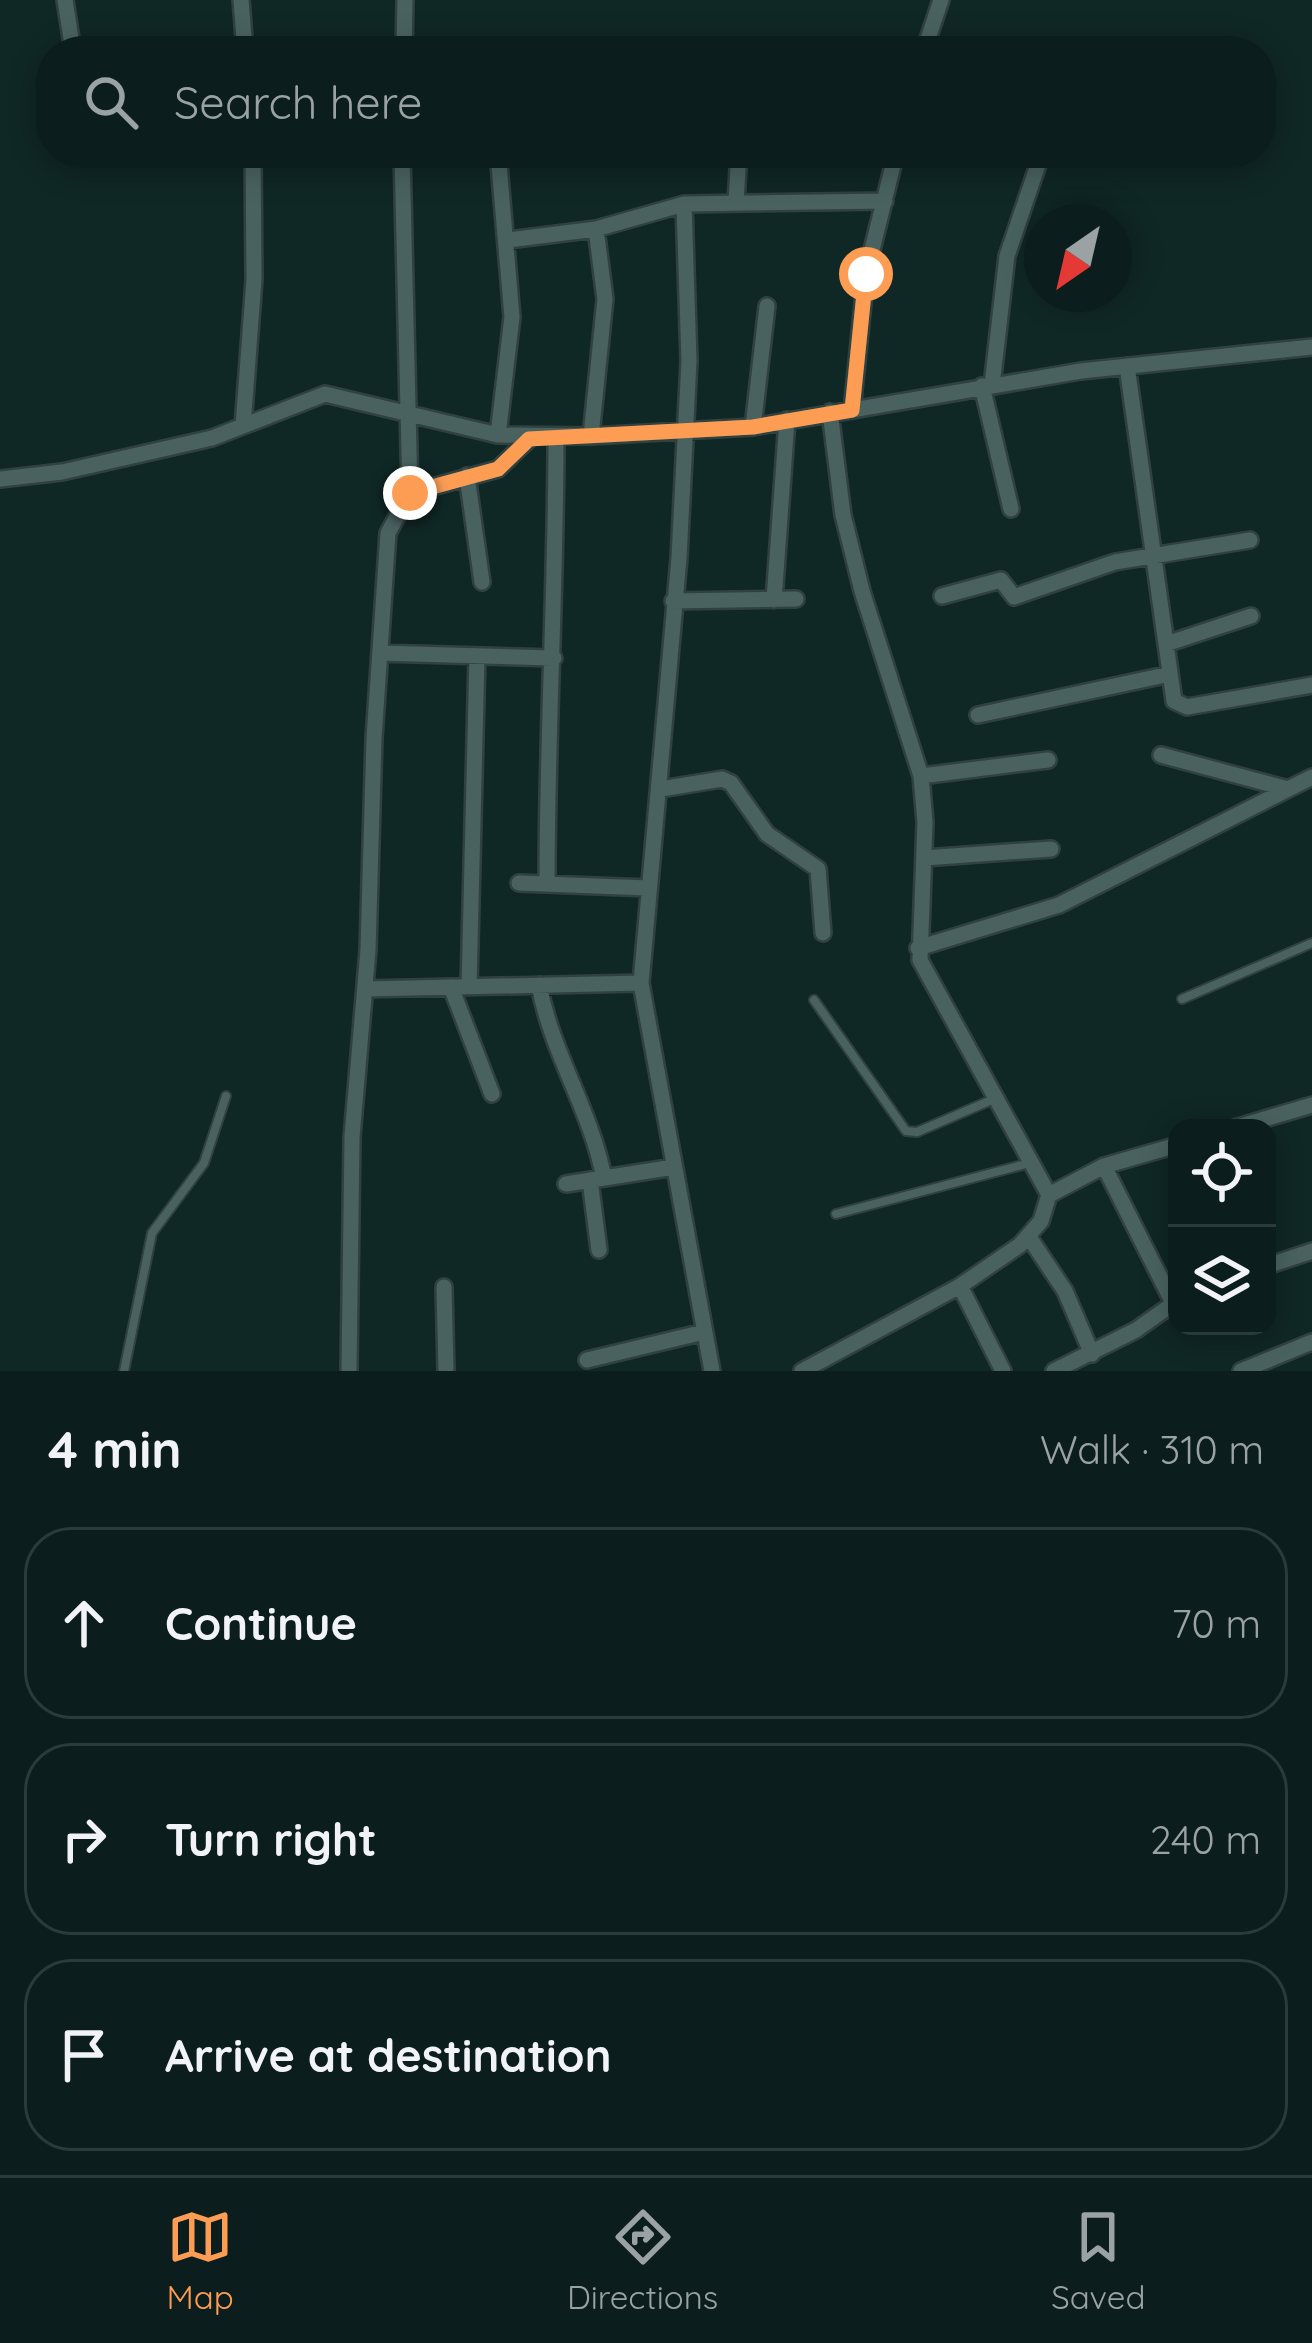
<!DOCTYPE html>
<meta charset="utf-8">
<style>
body{margin:0;font-family:Quicksand,sans-serif;background:#192a29;color:#f1f3f6}
.controls{position:absolute;right:36px;bottom:36px;display:grid;overflow:hidden;border-radius:24px;box-shadow:0 6px 30px #0003}
.controls button{width:108px;height:108px;display:grid;place-items:center;padding:0;border:0;border-bottom:3px solid #2b3b3b;background:#0b1d1c;color:#f1f3f6;font:60px sans-serif}
.compass{position:absolute;left:1024px;top:204px;width:108px;height:108px;border-radius:50%;background:#0b1d1c;box-shadow:0 6px 30px #0003;rotate:214deg}
.stop{position:absolute;width:36px;height:36px;margin:-27px;border:9px solid #fd9d54;border-radius:50%;background:#fff}
.stop.end{background:#fd9d54;border-color:#fff;box-shadow:0 3px 12px #0008}
.list{margin:0;padding:0;list-style:none}
h2{display:flex;justify-content:space-between;align-items:center;height:156px;margin:0;padding:0 48px;font-size:51px}
h2 small{font-size:39px;font-weight:400;color:#9aa2a3}
.list li{display:grid;grid-template-columns:78px 1fr auto;gap:36px;align-items:center;box-sizing:border-box;height:192px;margin:0 24px 24px;padding:0 24px;border:3px solid #2b3b3b;border-radius:48px}
.list b{display:block;font-size:45px;white-space:nowrap}
.list em{font-size:39px;font-style:normal;color:#9aa2a3}
.icon{flex:none;width:66px;height:66px;fill:none;stroke:currentColor;stroke-width:2;stroke-linecap:round;stroke-linejoin:round}
.map{position:relative;flex:none;width:1312px;height:1371px;overflow:hidden}
.search{position:absolute;background:#0b1d1c;box-shadow:0 6px 30px #0003;left:36px;right:36px;top:36px;height:132px;display:flex;align-items:center;gap:30px;box-sizing:border-box;padding:0 42px;border-radius:48px;color:#9aa2a3;font-size:45px}
.sheet{height:804px;background:#0b1d1c}
nav{display:flex;justify-content:space-around;align-items:center;box-sizing:border-box;height:168px;border-top:3px solid #2b3b3b;background:#0b1d1c;font-size:33px;color:#9aa2a3}
nav a{display:grid;justify-items:center;gap:6px}
nav .on{color:#fd9d54}
.map>svg:first-child{display:block}
.lines{fill:none;stroke-linecap:round;stroke-linejoin:round}
.lane-casing{stroke:#31413f;stroke-width:12}
.street-casing{stroke:#31413f;stroke-width:20}
.lane{stroke:#496260;stroke-width:8}
.street{stroke:#496260;stroke-width:15}
.route{stroke:#fd9d54;stroke-width:15}
</style>
<div class="map">
<svg width="1312" height="1371" viewBox="0 0 1312 1371">
<rect width="100%" height="100%" fill="#0f2725"/>
<g class="lines">
<g class="lane-casing">
<path id="lane" d="M1182 999 1312 943
M814 1000 906 1131 917 1132 994 1099
M836 1214 1030 1163
M124 1371 152 1233 204 1163 226 1096"/>
</g>
<g class="street-casing">
<path id="street" d="M65 0 73 51
M241 0 245 51
M404 51 405 0
M746 51H782
M924 51 941 0
M736 201 739 153
M684 204 689 361 679 558 641 983 712 1371
M508 240 596 229 684 204 885 201
M1127 366 1174 701 1187 707 1312 685
M992 385 1007 256 1042 153
M982 386 1011 509
M852 410 866 274 896 153
M243 426 254 280 253 153
M753 427 767 306
M498 435 512 317 498 153
M591 436 605 299 596 229
M467 476 482 582
M0 479 62 472 212 438 325 394 498 435 591 436 753 427 1081 371 1312 347
M410 493 498 469 529 439
M942 596 1001 580 1014 597 1115 562 1250 540
M774 600 787 420
M673 601 796 599
M1166 644 1251 616
M380 653 554 658
M978 715 1170 674
M1161 755 1288 789
M921 776 1048 760
M661 789 722 779 731 783 767 834 818 869 823 933
M924 858 1051 849
M519 883 648 888
M547 884C547 734 556 587 556 437
M918 948 1059 905 1312 777
M539 985C552 1054 590 1108 604 1178
M451 987 492 1094
M469 987 477 656
M365 989 641 983
M1234 1128 1312 1105
M1104 1166 1173 1303
M590 1180 599 1250
M566 1184 674 1167
M1049 1195 1104 1166 1177 1145
M1029 1237 1065 1291 1092 1354
M1267 1266 1312 1251
M960 1286 1003 1371
M444 1287 446 1371
M587 1360 704 1332
M349 1371 352 1137 368 950 374 738 388 533 410 493 402 153
M802 1371 960 1286 1020 1245 1041 1221 1049 1195 920 960 925 822 921 776 862 591 843 515 830 412
M1054 1371 1136 1330 1177 1301
M1241 1371 1312 1342"/>
</g>
<use href="#lane" class="lane"/>
<use href="#street" class="street"/>
</g>
<g class="lines">
<path class="route" d="M410 493 498 469 529 439 753 427 852 410 866 274"/>
</g>
</svg>
<div class="controls">
<button><svg class="icon" aria-label="locate" viewBox="0 0 24 24"><circle cx="12" cy="12" r="6"/><path d="M12 2v4M12 18v4M2 12h4M18 12h4"/></svg></button>
<button><svg class="icon" aria-label="layers" viewBox="0 0 24 24"><path d="M12 4l9 5-9 5-9-5zM3 14l9 5 9-5"/></svg></button>
</div>
<svg class="compass" viewBox="-18 -18 36 36"><path d="M0-13l5 13h-10z" fill="#e53935"/><path d="M0 13l5-13h-10z" fill="#9aa2a3"/></svg>
<div class="stop" style="left:866px;top:274px"></div>
<div class="stop end" style="left:410px;top:493px"></div>
<div class="search"><svg class="icon" aria-label="search" viewBox="0 0 24 24"><circle cx="10" cy="10" r="6"/><path d="M15 15l6 6"/></svg>Search here</div>
</div>
<section class="sheet">
<h2>4 min<small>Walk · 310 m</small></h2>
<ul class="list">
<li><svg class="icon" aria-label="ahead" viewBox="0 0 24 24"><path d="M12 20V5M6 11l6-6 6 6"/></svg><div><b>Continue</b></div><em>70 m</em></li>
<li><svg class="icon" aria-label="right" viewBox="0 0 24 24"><path d="M7 20v-9h11M14 6l5 5-5 5"/></svg><div><b>Turn right</b></div><em>240 m</em></li>
<li><svg class="icon" aria-label="arrive" viewBox="0 0 24 24"><path d="M6 21V4h12l-3 4 3 4H6"/></svg><div><b>Arrive at destination</b></div></li>
</ul>
</section>
<nav>
<a class="on"><svg class="icon" aria-label="map" viewBox="0 0 24 24"><path d="M3 6l6-2 6 2 6-2v14l-6 2-6-2-6 2zM9 4v14M15 6v14"/></svg>Map</a>
<a><svg class="icon" aria-label="directions" viewBox="0 0 24 24"><path d="M12 3l9 9-9 9-9-9zM9 14v-3h6M13 9l2 2-2 2"/></svg>Directions</a>
<a><svg class="icon" aria-label="saved" viewBox="0 0 24 24"><path d="M7 4h10v16l-5-4-5 4z"/></svg>Saved</a>
</nav>
